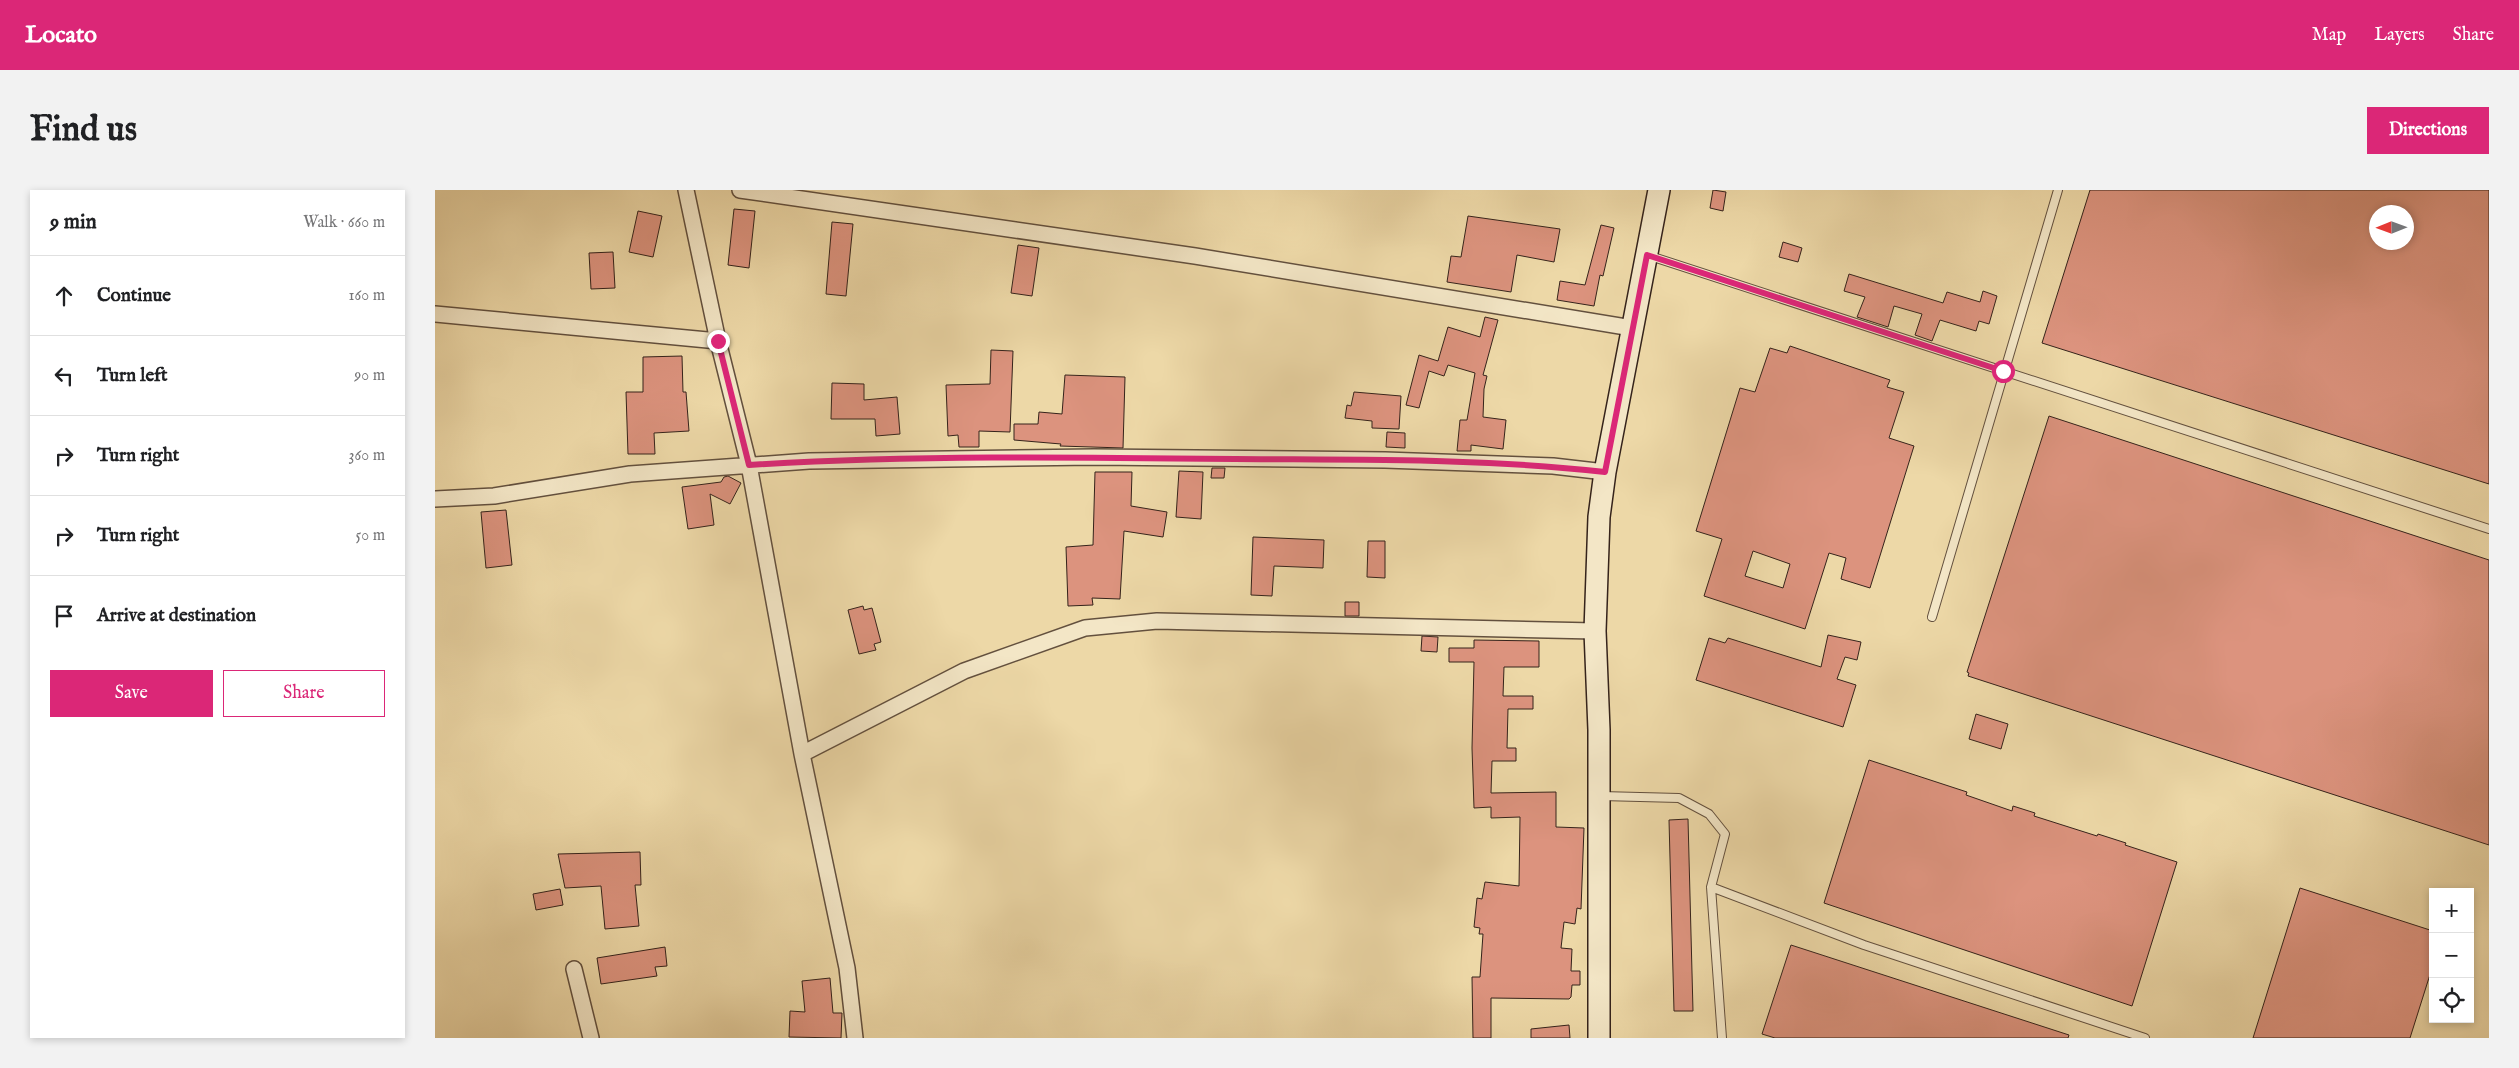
<!DOCTYPE html>
<meta charset="utf-8">
<style>
body{margin:0;font-family:"IM FELL English",serif;background:#f2f2f2;color:#202124}
.controls{position:absolute;right:15px;bottom:15px;display:grid;overflow:hidden;border-radius:0px;box-shadow:0 2px 8px #0003}
.controls button{width:45px;height:45px;display:grid;place-items:center;padding:0;border:0;border-bottom:1px solid #e0e0e0;background:#fff;color:#202124;font:25px sans-serif}
.compass{position:absolute;left:1934px;top:15px;width:45px;height:45px;border-radius:50%;background:#fff;box-shadow:0 2px 8px #0003;rotate:269deg}
.stop{position:absolute;width:15px;height:15px;margin:-11px;border:4px solid #db2777;border-radius:50%;background:#fff}
.stop.end{background:#db2777;border-color:#fff;box-shadow:0 1px 5px #0008}
.list{margin:0;padding:0;list-style:none}
h2{display:flex;justify-content:space-between;align-items:center;height:65px;margin:0;padding:0 20px;font-size:21px}
h2 small{font-size:16px;font-weight:400;color:#757577}
.list li{display:grid;grid-template-columns:32px 1fr auto;gap:15px;align-items:center;box-sizing:border-box;height:80px;padding:0 20px;border-top:1px solid #e0e0e0}
.list b{display:block;font-size:19px;white-space:nowrap}
.list em{font-size:16px;font-style:normal;color:#757577}
.actions{display:flex;gap:10px;padding:15px 20px}
.actions a{flex:1;padding:11px 0;border:1px solid #db2777;border-radius:0px;text-align:center;font-size:18px;color:#db2777}
.actions .main{background:#db2777;color:#fff}
.icon{flex:none;width:28px;height:28px;fill:none;stroke:currentColor;stroke-width:2;stroke-linecap:round;stroke-linejoin:round}
.map{position:relative;flex:none;width:2054px;height:848px;overflow:hidden;border-radius:0px}
header{display:flex;align-items:center;gap:30px;box-sizing:border-box;height:70px;padding:0 25px;background:#db2777;color:#fff}
header strong{font-size:24px}
nav{display:flex;gap:28px;margin-inline-start:auto;font-size:18px}
.intro{display:flex;align-items:center;justify-content:space-between;box-sizing:border-box;height:120px;padding:0 30px}
h1{margin:0;font-size:35px}
.button{padding:12px 22px;border-radius:0px;background:#db2777;color:#fff;font-size:18px;font-weight:700}
main{display:flex;gap:30px;padding:0 30px}
aside{flex:1;background:#fff;border-radius:0px;box-shadow:0 2px 8px #0003}
.map>svg:first-child{display:block}
.building{fill:#dc937e;stroke:#35231b;fill-rule:evenodd}
.lines{fill:none;stroke-linecap:round;stroke-linejoin:round}
.lane-casing{stroke:#63503e;stroke-width:10}
.street-casing{stroke:#63503e;stroke-width:18}
.secondary-casing{stroke:#35231b;stroke-width:24}
.lane{stroke:#f3e6c6;stroke-width:8}
.street{stroke:#f3e6c6;stroke-width:15}
.secondary{stroke:#f3e6c6;stroke-width:21}
.route{stroke:#db2777;stroke-width:6}
</style>
<header>
<strong>Locato</strong>
<nav><a>Map</a><a>Layers</a><a>Share</a></nav>
</header>
<div class="intro"><h1>Find us</h1><a class="button">Directions</a></div>
<main>
<aside>
<h2>9 min<small>Walk · 660 m</small></h2>
<ul class="list">
<li><svg class="icon" aria-label="ahead" viewBox="0 0 24 24"><path d="M12 20V5M6 11l6-6 6 6"/></svg><div><b>Continue</b></div><em>160 m</em></li>
<li><svg class="icon" aria-label="left" viewBox="0 0 24 24"><path d="M17 20v-9H6M10 6l-5 5 5 5"/></svg><div><b>Turn left</b></div><em>90 m</em></li>
<li><svg class="icon" aria-label="right" viewBox="0 0 24 24"><path d="M7 20v-9h11M14 6l5 5-5 5"/></svg><div><b>Turn right</b></div><em>360 m</em></li>
<li><svg class="icon" aria-label="right" viewBox="0 0 24 24"><path d="M7 20v-9h11M14 6l5 5-5 5"/></svg><div><b>Turn right</b></div><em>50 m</em></li>
<li><svg class="icon" aria-label="arrive" viewBox="0 0 24 24"><path d="M6 21V4h12l-3 4 3 4H6"/></svg><div><b>Arrive at destination</b></div></li>
</ul>
<div class="actions"><a class="main">Save</a><a>Share</a></div>
</aside>
<div class="map">
<svg width="2054" height="848" viewBox="0 0 2054 848">
<rect width="100%" height="100%" fill="#edd8a7"/>
<filter id="stains"><feTurbulence type="fractalNoise" baseFrequency=".004" numOctaves="4"/><feColorMatrix values="0 0 0 0 .2 0 0 0 0 .09 0 0 0 0 .02 0 0 0 .5 -.17"/></filter>
<radialGradient id="worn" r=".72"><stop offset=".6" stop-color="#630" stop-opacity="0"/><stop offset="1" stop-color="#630" stop-opacity=".3"/></radialGradient>
<path class="building" d="M1278 0 1291 2 1288 21 1275 18Z
M1655 0H2054V294L1607 153ZM1942 22H1972V52H1942Z
M299 19 320 21 314 78 293 75Z
M203 21 227 26 218 67 194 62Z
M1033 26 1125 39 1119 72 1082 65 1076 102 1012 92 1016 66 1026 67Z
M397 32 418 34 411 106 391 104Z
M1166 35 1179 38 1168 86 1165 85 1159 116 1122 110 1125 91 1150 95Z
M1348 52 1367 58 1363 72 1344 67Z
M583 55 604 58 597 106 576 103Z
M178 62 180 98 156 99 154 63Z
M1414 84 1508 113 1512 102 1545 112 1548 101 1562 106 1554 134 1544 131 1541 141 1505 130 1497 151 1480 145 1487 124 1459 116 1453 137 1422 127 1430 107 1409 101Z
M1050 127 1063 130 1048 185 1052 186 1049 199 1048 227 1071 230 1068 259 1036 255V261H1022L1025 230H1032L1040 183 1013 175 1009 186 994 181 984 218 971 215 984 165 1003 171 1013 137 1045 147Z
M1355 156 1455 190 1452 197 1469 202 1454 248 1479 256 1435 398 1406 389 1411 368 1394 363 1370 439 1269 406 1287 349 1261 341 1305 198 1320 202 1335 158 1352 163ZM1318 361 1355 374 1348 398 1310 386Z
M556 160 578 161 575 242 544 241V257H524L523 245 513 246 511 195 555 194Z
M247 166 248 202H251L254 241 219 243 220 264H193L191 202H208V167Z
M630 185 690 187 688 258 625 256 626 254 579 250V234H603L604 222 627 224Z
M397 193 429 194V210L462 207 465 244 441 246 440 229H396Z
M919 202 966 206 964 239 937 238V231L910 228 912 215 916 216Z
M1614 226 2054 370V655L1533 486 1534 483 1532 482Z
M952 242 970 243V258L951 257Z
M777 278H790L789 288H776Z
M744 281 768 282 766 329 741 327Z
M660 282H697L696 316 732 322 728 347 689 341 685 409 657 408 658 415 633 416 631 357 658 355Z
M293 286 306 293 295 314 275 304 279 335 253 339 247 297 286 292 289 287Z
M71 320 77 375 51 378 46 322Z
M818 347 889 350 888 378 839 376 837 406 816 405Z
M933 351H950V388L932 387Z
M910 412H924V426H910Z
M428 416 429 420 437 418 446 452 439 454 441 460 424 464 413 420Z
M1393 445 1426 452 1422 470 1410 467 1402 489 1421 495 1408 537 1261 490 1274 448 1290 453 1293 448 1386 477Z
M987 446 1003 447 1002 462 986 461Z
M1039 450 1104 451V477H1069L1068 506H1098V519H1073L1072 558H1081V571H1057L1056 603 1121 602V637L1149 638 1146 719 1142 718 1140 734 1129 732 1126 758 1137 759 1136 781H1145V795H1137L1136 807 1134 809 1056 808V848H1038L1037 787H1045L1048 744H1044L1045 738 1039 737 1042 708 1047 709 1050 692 1084 696 1085 627 1056 628V617L1039 618 1037 558 1039 472H1014V458H1039Z
M1541 524 1573 534 1566 559 1534 549Z
M1434 570 1532 602 1531 605 1577 621 1578 616 1600 623 1599 626 1662 646 1663 644 1691 653 1690 655 1742 672 1697 816 1389 713Z
M1253 629 1258 821H1239L1234 630Z
M205 662 206 695H200L204 736 170 739 166 696 130 698 123 664Z
M1865 698 1998 741V775L1975 848H1818Z
M125 699 128 715 101 720 98 704Z
M1356 755 1634 845 1633 848H1340L1327 844Z
M230 757 232 776 220 777 222 786 166 794 162 768Z
M395 788 398 823H407L406 848 354 847 355 821 370 822 367 791Z
M1134 835 1135 848H1096V839Z"/>
<g class="lines">
<g class="lane-casing">
<path id="lane" d="M1212 65 2054 339
M1497 427 1623 0
M1166 606 1244 608 1274 624 1290 644 1276 697 1287 848
M1276 697 1429 755 1710 848"/>
</g>
<g class="street-casing">
<path id="street" d="M251 0 283 151 314 275 367 564 412 778 420 848
M305 0 760 66 1197 138
M0 124 283 151
M0 309 59 306 195 284 374 271 659 267 950 270 1118 276 1170 282
M367 564 529 481 650 438 722 431 1160 441
M139 779 156 848"/>
</g>
<g class="secondary-casing">
<path id="secondary" d="M1164 848V540L1160 441 1164 327 1170 282 1224 0"/>
</g>
<use href="#lane" class="lane"/>
<use href="#street" class="street"/>
<use href="#secondary" class="secondary"/>
</g>
<g class="lines">
<path class="route" d="M283 151 314 275C475 265 638 267 800 269 923 270 1048 268 1170 282L1212 65 1568 181"/>
</g>
<rect width="100%" height="100%" filter="url(#stains)"/>
<rect width="100%" height="100%" fill="url(#worn)"/>
</svg>
<div class="controls">
<button>+</button>
<button>−</button>
<button><svg class="icon" aria-label="locate" viewBox="0 0 24 24"><circle cx="12" cy="12" r="6"/><path d="M12 2v4M12 18v4M2 12h4M18 12h4"/></svg></button>
</div>
<svg class="compass" viewBox="-18 -18 36 36"><path d="M0-13l5 13h-10z" fill="#e53935"/><path d="M0 13l5-13h-10z" fill="#757577"/></svg>
<div class="stop" style="left:1568px;top:181px"></div>
<div class="stop end" style="left:283px;top:151px"></div>
</div>
</main>
